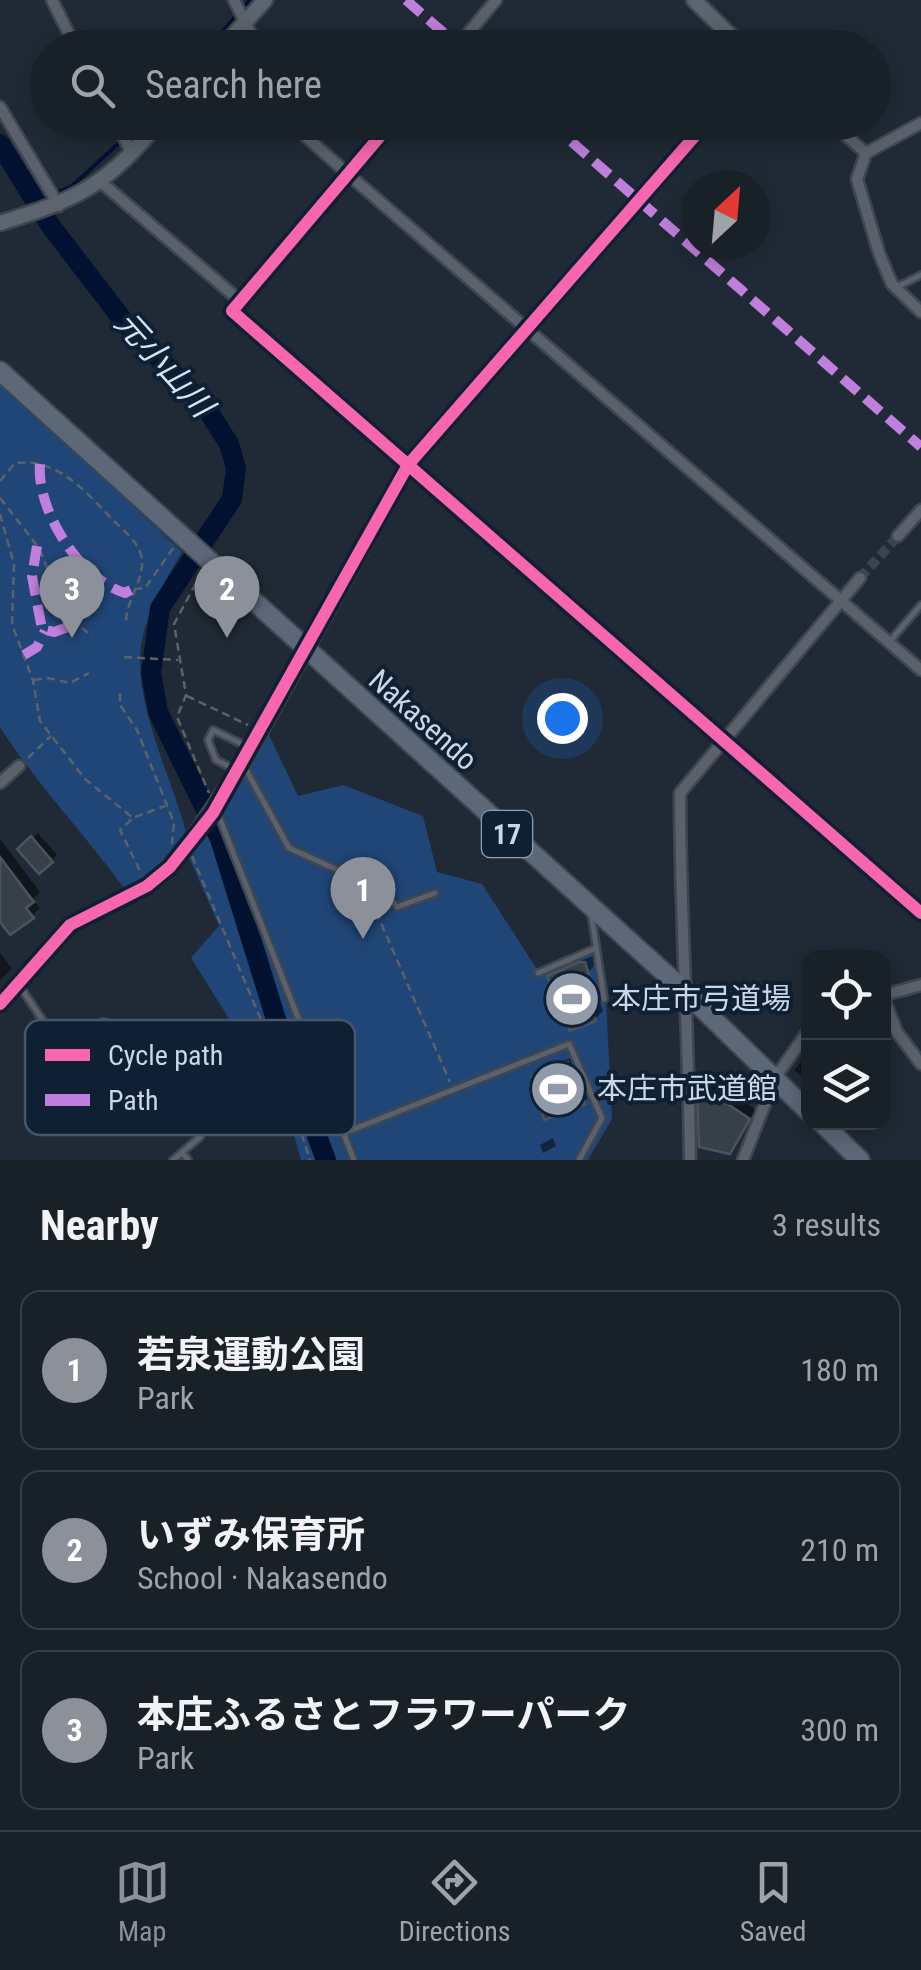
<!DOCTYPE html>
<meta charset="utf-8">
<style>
body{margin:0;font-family:"Roboto Condensed","Noto Sans JP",sans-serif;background:#212830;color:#f1f3f6}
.controls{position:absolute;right:30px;bottom:30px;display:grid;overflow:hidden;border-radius:20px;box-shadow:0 5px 25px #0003}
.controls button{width:90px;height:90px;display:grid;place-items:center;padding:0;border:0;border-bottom:2px solid #363e45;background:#182028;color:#f1f3f6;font:50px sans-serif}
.compass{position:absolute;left:681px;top:170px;width:90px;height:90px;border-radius:50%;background:#182028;box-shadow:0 5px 25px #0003;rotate:26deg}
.you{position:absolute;left:562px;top:718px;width:35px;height:35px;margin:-25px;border:8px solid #fff;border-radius:50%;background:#1a73e8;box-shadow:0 0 0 15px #1a73e833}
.badge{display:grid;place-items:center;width:65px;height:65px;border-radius:50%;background:#8c9099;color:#fff;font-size:32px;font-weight:700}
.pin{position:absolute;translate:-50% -82px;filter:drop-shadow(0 2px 5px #0008)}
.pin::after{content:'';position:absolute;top:52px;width:35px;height:30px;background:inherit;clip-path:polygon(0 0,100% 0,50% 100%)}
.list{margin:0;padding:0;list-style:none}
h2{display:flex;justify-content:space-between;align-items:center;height:130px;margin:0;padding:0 40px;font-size:42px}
h2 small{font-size:32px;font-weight:400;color:#9fa3a8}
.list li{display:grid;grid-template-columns:65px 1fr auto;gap:30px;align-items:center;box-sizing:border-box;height:160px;margin:0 20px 20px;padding:0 20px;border:2px solid #363e45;border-radius:20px}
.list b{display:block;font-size:38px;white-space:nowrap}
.list p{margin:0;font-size:32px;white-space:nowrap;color:#9fa3a8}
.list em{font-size:32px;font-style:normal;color:#9fa3a8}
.icon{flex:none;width:55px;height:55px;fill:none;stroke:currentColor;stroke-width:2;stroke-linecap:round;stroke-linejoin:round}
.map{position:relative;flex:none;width:921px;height:1160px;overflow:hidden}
.search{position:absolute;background:#182028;box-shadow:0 5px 25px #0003;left:30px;right:30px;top:30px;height:110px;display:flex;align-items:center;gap:25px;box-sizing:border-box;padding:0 35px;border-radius:55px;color:#9fa3a8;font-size:38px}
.sheet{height:670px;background:#182028}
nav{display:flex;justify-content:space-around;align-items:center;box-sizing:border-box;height:140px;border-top:2px solid #363e45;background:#182028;font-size:28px;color:#9fa3a8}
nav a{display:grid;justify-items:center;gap:5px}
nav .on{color:#8c9099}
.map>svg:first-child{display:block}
.green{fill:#204677}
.shadow{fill:#0007}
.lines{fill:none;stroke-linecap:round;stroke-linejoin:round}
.stream{stroke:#031131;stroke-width:4}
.river{stroke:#031131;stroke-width:20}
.building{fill:#373f49;stroke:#4b535d;stroke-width:2.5}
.street-tunnel{stroke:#3a4450;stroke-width:10;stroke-dasharray:10 5;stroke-linecap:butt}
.lane-casing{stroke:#3e4650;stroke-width:10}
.street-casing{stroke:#3e4650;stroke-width:15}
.secondary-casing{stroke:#3e4650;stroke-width:19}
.highway-casing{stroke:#3e4650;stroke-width:22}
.path{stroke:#5c626b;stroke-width:2.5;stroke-dasharray:8 5;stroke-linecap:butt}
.lane{stroke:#5a616c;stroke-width:5}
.street{stroke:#5a616c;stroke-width:10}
.secondary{stroke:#5b646f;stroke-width:14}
.highway{stroke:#5c6878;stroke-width:18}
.quiet{stroke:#c07fdc;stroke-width:10;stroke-dasharray:20 10;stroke-linecap:butt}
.cycleway-casing{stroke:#0f1f34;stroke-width:19}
.cycleway{stroke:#f766af;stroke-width:12}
.labels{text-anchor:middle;stroke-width:8;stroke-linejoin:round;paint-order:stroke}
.shield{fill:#0f1f34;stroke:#93a0b0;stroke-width:2.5}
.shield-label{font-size:28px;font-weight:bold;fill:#ccd7e5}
.street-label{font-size:30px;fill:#ccd7e5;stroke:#0f1f34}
.poi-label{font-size:30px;fill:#ccd7e5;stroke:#0f1f34;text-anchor:start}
.water-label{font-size:32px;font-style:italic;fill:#d6e4f8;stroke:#0f1f34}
.key{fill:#0f1f34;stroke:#485669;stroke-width:2.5}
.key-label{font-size:28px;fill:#ccd7e5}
</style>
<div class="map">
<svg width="921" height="1160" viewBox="0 0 921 1160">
<rect width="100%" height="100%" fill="#202a36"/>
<path class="green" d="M0 382 182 552C164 582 140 623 140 660 140 717 171 777 186 832L154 872 126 891C86 835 37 785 0 727Z
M268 733 298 796 343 785 423 816 437 872 482 884 540 974 594 951 601 1000 606 1001 612 1119 588 1160H301L287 1111 191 958 219 926 189 857 218 821Z"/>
<path class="shadow" d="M38 833 57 855 39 871 20 849Z
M0 839 40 892 33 899 40 908 32 916 0 923Z
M0 953 12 969 0 980Z
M593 956 596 964 588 973 603 1011 595 1019 550 976 558 969Z
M807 1054 808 1078 807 1080 794 1070Z
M576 1056 591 1094 584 1102 534 1077 542 1069Z
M711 1080 756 1110 729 1151 704 1088Z
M553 1138 556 1146 543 1153 540 1145Z"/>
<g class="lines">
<path class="stream" d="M208 48 250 0
M33 203 72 186 142 122"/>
<path class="river" d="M0 144 50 225 129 328 205 406 229 444 236 468 232 499 160 608 151 673 158 712 220 839 288 1058 326 1160"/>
</g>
<path class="building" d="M31 836 53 862 39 874 17 849Z
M0 857 34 902 26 908 34 918 10 935 0 922Z
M579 962H585L589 974 579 978 596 1021 570 1031 547 976Z
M568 1062 585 1104 544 1120 532 1077Z
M702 1087 750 1119 730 1154 699 1147 697 1093Z"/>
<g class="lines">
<path class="street-tunnel" d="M860 578 898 536"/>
<g class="lane-casing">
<path id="lane" d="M897 287 921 275
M890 641 921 605
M244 766 289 848 384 891 397 907 435 893
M236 770 216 760 208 740 213 730 248 747
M216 809 354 1160
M591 912 604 999
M538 973 596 948
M19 985 58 1043 102 1022 111 1024 174 1099 203 1126 200 1137 173 1160
M344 1133 569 1044 602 1118 579 1160
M182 1152 188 1160"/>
</g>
<g class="street-casing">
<path id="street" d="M52 0 76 48
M234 0 258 48
M456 48 496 0
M0 107 59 206
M116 122 132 154
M297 122 303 134 348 174 921 670
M392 122 232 311 921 913
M830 122 866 153
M921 123 866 153 857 179 879 253 892 284 921 312
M102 183 238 299
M898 536 921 510
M0 783 19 766
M884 995 921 985
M884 999 897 1032 921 1064
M0 1004 70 925 147 886 191 841
M690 1160C689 1037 680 916 680 793L860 578
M743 1160 775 1078 808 1031"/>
</g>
<g class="secondary-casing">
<path id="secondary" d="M694 0 743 48
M222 48 265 0
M0 223C78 199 106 186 159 122
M191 841 238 771 408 465 707 122"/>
</g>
<g class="highway-casing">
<path id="highway" d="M0 371 679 986 808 1111
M821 1122 860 1160"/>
</g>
<path class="path" d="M0 481 15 463C58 458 85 491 112 519 122 529 138 542 141 555 147 576 126 600 126 622
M0 498 39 548 66 616 92 636
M0 514 14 564 12 624 33 681 40 721 85 779 133 818 120 830 142 875
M202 572 174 624 186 695 177 717 209 793
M134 589 145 588 174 547
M124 657 178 660
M34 680 48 678 70 683 89 673
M120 693V705L137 730 174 823 172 844
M187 696 248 725
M28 758 51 736
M135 817 165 806
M192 856 275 1053 310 1160
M371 900 450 1082"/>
<use href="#lane" class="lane"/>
<use href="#street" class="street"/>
<use href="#secondary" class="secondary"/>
<use href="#highway" class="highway"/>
<path class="quiet" d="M406 0 461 48
M549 122 921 447
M40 464C36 509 79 579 125 593L133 589
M37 546 32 576 42 629 54 632 76 624
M24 655 37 647 45 631"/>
<g class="cycleway-casing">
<path id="cycleway" d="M392 122 232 311 921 913
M0 1004 70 925 147 886 170 867 213 813 408 465 707 122"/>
</g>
<use href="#cycleway" class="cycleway"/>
</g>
<defs>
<g id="stadium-disc" transform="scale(2.875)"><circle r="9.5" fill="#909aa8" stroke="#0f1f34"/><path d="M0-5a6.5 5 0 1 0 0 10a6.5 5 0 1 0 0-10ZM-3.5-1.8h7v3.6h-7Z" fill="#fff"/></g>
</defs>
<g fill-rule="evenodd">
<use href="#stadium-disc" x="572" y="999"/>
<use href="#stadium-disc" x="558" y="1089"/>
</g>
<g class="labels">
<rect class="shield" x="482" y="811" width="50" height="46" rx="8"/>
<g class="shield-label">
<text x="507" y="844">17</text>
</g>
<g class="street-label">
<text transform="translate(423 720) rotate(42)" y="10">Nakasendo</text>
</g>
<g class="poi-label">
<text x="611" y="1009">本庄市弓道場</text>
<text x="597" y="1099">本庄市武道館</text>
</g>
<g class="water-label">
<text transform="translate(164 364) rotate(48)" y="11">元小山川</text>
</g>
</g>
<rect x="25" y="1020" width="330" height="115" rx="15" class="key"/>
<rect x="45" y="1049" width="45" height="12" fill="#f766af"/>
<rect x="45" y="1094" width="45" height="12" fill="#c07fdc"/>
<g class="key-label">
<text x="108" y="1065">Cycle path</text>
<text x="108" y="1110">Path</text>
</g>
</svg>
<div class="controls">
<button><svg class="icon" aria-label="locate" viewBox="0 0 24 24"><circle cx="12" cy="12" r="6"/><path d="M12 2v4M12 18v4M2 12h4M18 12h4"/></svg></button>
<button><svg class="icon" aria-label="layers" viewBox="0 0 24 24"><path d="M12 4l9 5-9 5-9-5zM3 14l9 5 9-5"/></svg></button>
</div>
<svg class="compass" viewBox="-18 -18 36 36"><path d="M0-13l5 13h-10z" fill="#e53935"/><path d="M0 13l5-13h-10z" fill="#9fa3a8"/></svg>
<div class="you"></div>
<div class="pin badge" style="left:363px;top:939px">1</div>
<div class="pin badge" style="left:227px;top:638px">2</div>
<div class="pin badge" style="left:72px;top:638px">3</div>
<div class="search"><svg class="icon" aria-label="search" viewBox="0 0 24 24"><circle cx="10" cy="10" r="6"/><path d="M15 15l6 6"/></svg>Search here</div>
</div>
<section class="sheet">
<h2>Nearby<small>3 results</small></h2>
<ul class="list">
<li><span class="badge">1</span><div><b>若泉運動公園</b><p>Park</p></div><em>180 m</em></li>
<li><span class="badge">2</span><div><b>いずみ保育所</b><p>School · Nakasendo</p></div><em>210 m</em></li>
<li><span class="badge">3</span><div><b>本庄ふるさとフラワーパーク</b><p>Park</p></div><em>300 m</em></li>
</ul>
</section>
<nav>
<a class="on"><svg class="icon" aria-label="map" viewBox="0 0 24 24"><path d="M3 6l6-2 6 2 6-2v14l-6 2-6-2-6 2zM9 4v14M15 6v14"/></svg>Map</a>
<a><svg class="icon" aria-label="directions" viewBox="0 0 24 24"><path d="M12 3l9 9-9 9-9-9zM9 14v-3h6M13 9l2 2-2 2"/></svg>Directions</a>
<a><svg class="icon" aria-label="saved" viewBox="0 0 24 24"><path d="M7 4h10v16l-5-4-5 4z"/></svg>Saved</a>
</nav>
